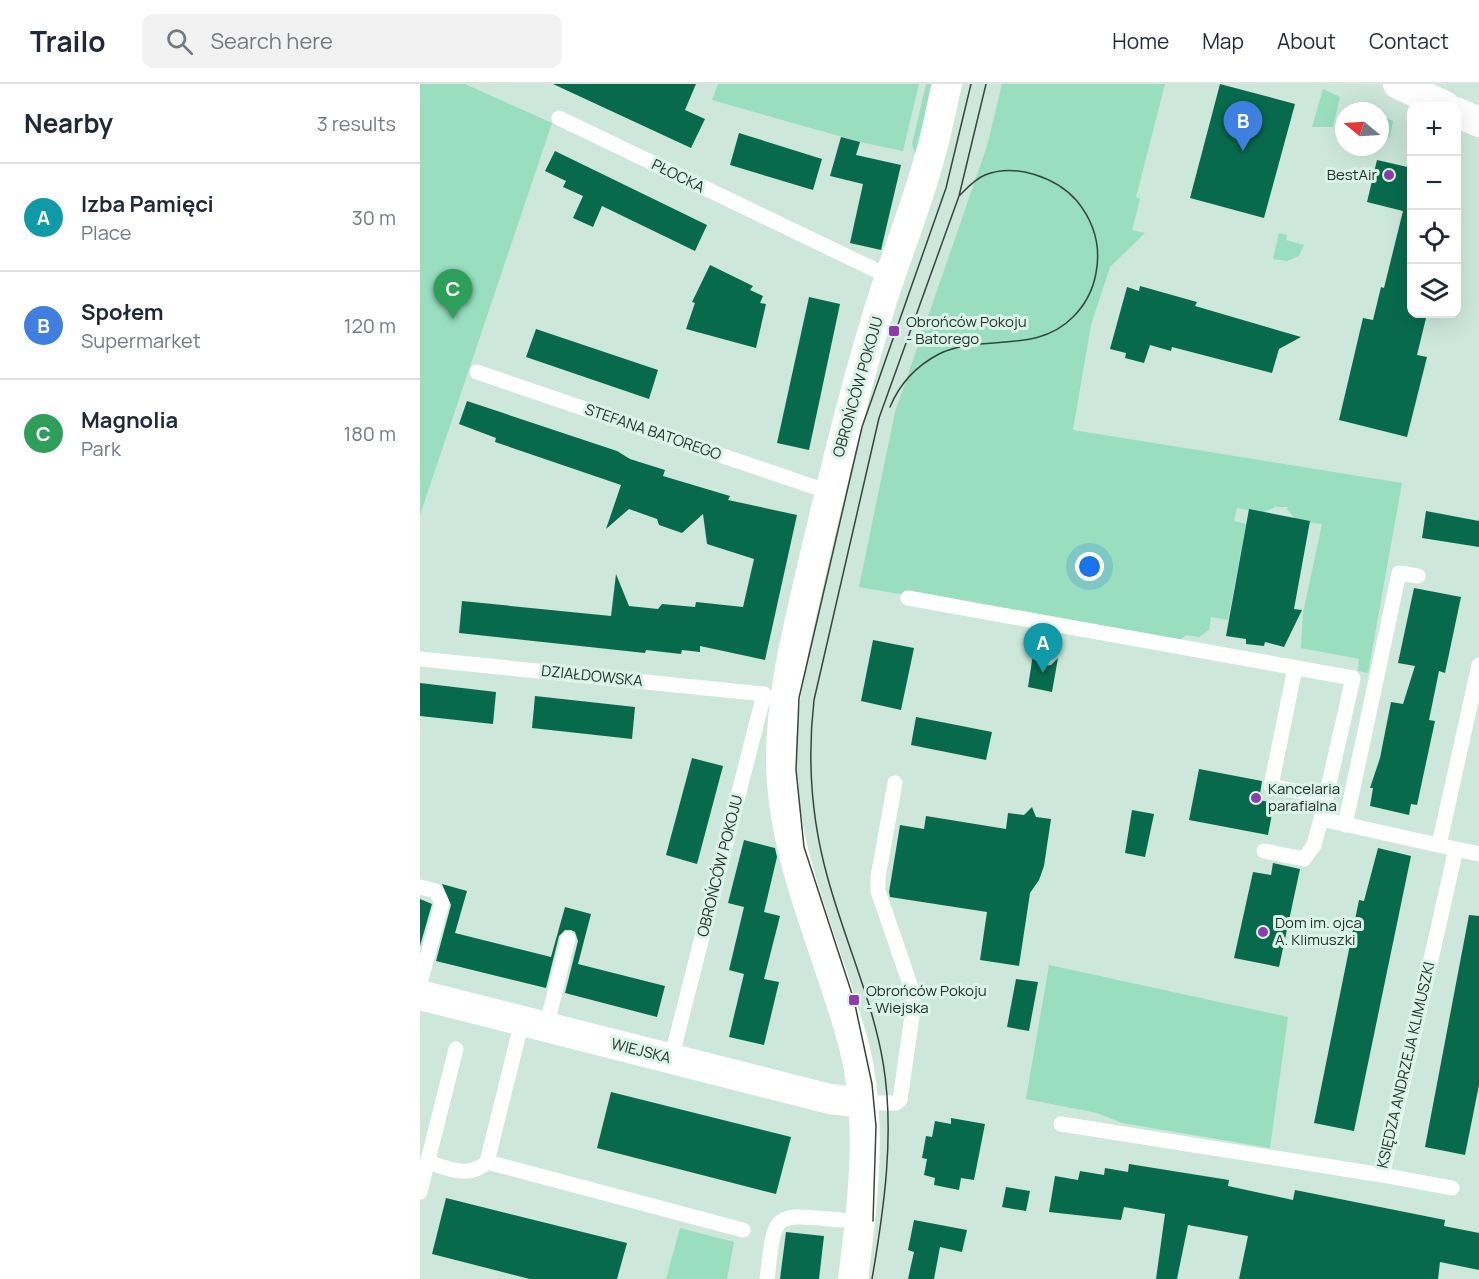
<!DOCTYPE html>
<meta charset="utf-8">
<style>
body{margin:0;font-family:Manrope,sans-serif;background:#f2f2f3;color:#1f2937}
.controls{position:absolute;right:18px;top:18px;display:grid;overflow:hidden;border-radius:12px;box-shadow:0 6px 24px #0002}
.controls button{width:54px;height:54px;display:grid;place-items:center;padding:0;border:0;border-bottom:2px solid #e0e1e3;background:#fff;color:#1f2937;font:30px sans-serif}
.compass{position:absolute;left:915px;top:18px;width:54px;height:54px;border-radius:50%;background:#fff;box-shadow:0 6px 24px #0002;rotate:288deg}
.you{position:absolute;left:670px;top:483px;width:21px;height:21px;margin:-15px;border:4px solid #fff;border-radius:50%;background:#1a73e8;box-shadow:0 0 0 9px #1a73e833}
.badge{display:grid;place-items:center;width:39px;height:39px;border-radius:50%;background:#7c3aed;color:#fff;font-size:20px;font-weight:700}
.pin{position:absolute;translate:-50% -50px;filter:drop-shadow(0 2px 3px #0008)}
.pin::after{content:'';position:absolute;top:32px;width:21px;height:18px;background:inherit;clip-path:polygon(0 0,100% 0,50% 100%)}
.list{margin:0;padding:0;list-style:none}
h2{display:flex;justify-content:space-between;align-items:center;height:78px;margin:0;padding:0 24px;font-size:26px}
h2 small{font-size:20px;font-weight:400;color:#747a83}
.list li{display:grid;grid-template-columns:39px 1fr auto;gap:18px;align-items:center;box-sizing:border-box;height:108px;padding:0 24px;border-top:2px solid #e0e1e3}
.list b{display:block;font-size:22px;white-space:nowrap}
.list p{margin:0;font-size:20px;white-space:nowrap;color:#747a83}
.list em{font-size:20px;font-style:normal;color:#747a83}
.icon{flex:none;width:33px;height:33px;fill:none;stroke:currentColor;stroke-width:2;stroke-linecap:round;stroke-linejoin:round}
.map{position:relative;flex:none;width:1059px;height:1195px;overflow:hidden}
header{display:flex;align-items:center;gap:36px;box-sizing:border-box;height:84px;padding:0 30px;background:#fff;border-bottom:2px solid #e0e1e3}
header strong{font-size:28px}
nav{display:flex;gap:33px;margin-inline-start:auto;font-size:21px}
.search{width:420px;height:54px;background:#f2f2f3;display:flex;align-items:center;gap:15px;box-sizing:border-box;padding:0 21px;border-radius:12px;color:#747a83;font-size:22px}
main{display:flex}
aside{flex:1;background:#fff}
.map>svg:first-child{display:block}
.green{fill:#98debf}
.building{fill:#086a4c}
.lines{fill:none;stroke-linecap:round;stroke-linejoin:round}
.lane{stroke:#fff;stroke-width:15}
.street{stroke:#fff;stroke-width:30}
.tram{stroke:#38453f;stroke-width:1.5}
.poi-dot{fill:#8c3cac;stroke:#daf5e8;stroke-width:2}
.labels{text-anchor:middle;stroke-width:6;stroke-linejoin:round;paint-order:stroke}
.poi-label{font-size:15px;fill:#26312c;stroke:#daf5e8;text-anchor:start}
.street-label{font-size:15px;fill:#26312c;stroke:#daf5e8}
</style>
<header>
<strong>Trailo</strong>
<div class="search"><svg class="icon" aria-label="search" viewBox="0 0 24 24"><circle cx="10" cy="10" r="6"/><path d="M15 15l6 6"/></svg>Search here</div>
<nav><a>Home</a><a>Map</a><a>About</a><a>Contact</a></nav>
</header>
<main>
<aside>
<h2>Nearby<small>3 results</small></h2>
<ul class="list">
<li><span class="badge" style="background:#0f9aa8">A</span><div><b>Izba Pamięci</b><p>Place</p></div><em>30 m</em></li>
<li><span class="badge" style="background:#3f7fe0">B</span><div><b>Społem</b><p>Supermarket</p></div><em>120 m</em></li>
<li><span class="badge" style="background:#2e9e5b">C</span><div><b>Magnolia</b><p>Park</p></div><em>180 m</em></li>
</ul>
</aside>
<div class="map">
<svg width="1059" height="1195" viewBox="0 0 1059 1195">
<rect width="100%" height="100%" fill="#cde8db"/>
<path class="green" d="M0 0H45L132 39 0 431Z
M298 0H499L483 67 440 58 292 16Z
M506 0H515L495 70 492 60Z
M582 0H745L716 113 720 115 712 146 725 149 690 183 671 241 653 346 982 399 948 589 938 587 939 575 881 564 883 529 902 440 876 436 867 425 868 423H856L855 420V423L842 429 817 424 814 437 826 440 808 536 791 533 789 546 779 553 766 551 758 558 439 503 475 328 567 62Z
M903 5 920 13 913 43H892Z
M960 31 973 37 970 53 960 59Z
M859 149 867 151 866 156 884 161 879 172 867 177 853 175Z
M629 881 868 933 850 1064 702 1039 677 1029 606 1015Z
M260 1144 314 1158 307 1195H246Z"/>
<path class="building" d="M133 0H276L265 26 285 35 271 64Z
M800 0 875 20 844 134 770 114Z
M319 49 402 75 393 106 310 81Z
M421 53 440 58 436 71 481 81 461 166 430 159 443 100 410 92Z
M135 67 287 141 275 167 182 122 173 143 153 134 163 112 143 103 146 97 125 87Z
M957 76 992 84V230H1007L997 271 1007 273 987 353 919 336 943 234 953 236 961 203 964 204 983 127 947 118Z
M290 181 333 202 330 206 343 212 340 219 346 220 336 264 266 245 275 219 272 218Z
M720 202 777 218 775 222 881 253 859 265 852 289 752 263 751 267 730 261 724 279 705 274 706 269 690 265 707 203 719 207Z
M389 213 420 220 389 366 357 359Z
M116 245 238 286 229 315 106 273Z
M47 317 197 367 210 375 245 386 243 392 310 412 308 416 377 431 345 576 280 562V568L262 566 261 570 226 566 225 569 39 549 42 517 191 532 196 490 209 522 238 525 242 520 275 523 276 518 323 523 334 475 287 460 283 430 262 449 239 441 237 435 209 425 186 445 201 401 75 358 76 354 39 340Z
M829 425 890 437 874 525 882 526 864 563 845 558 844 562 826 560V555L806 552Z
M1006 427 1059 437V463L1002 454Z
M994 504 1041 513 1025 589 1019 587 1009 636 1015 637 997 721 991 720 989 731 950 722 953 704H950L960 674 971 618 983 620 995 582 978 579Z
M453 556 494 564 481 626 441 617Z
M613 570 617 571 618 576 625 582 631 581 638 574 632 608 608 603Z
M0 599 76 608 73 640 0 632Z
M115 612 215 623 212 655 112 644Z
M496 633 572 648 566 676 491 661Z
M272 674 303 682 277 780 246 771Z
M779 685 842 697 839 716 854 719 848 751 769 736Z
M612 723 616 733 631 735 624 782 619 796 610 809 599 882 560 876 567 828 470 813 469 808 480 741 504 745 506 732 586 745 588 729 604 731Z
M712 726 734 730 725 773 705 769Z
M324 756 355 764 357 773 344 828 360 832 344 895 359 898 344 961 309 953 324 890 309 886 324 823 308 819Z
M958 764 991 772 934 1047 894 1039 939 816 944 817Z
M853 779 880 785 859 883 814 874 833 788 851 791Z
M22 800 47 807 35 849 131 873 145 823 171 830 158 880 245 902 237 933 145 909 158 857 155 848 151 846H145L139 852 126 904 16 877 31 821Z
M0 815 12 820 0 862Z
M1049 831 1059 832V1001L1045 1071 1005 1063Z
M596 895 618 898 609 947 587 943Z
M191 1008 371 1053 356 1110 177 1064Z
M531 1034 565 1040 554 1096 541 1094 539 1106 514 1101 515 1094 504 1091 507 1075 502 1074 506 1052 512 1053 515 1037 531 1040Z
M709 1080 809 1096 808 1102 873 1116 875 1106 1025 1136 1024 1142 1059 1149V1186L1020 1178 1018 1195H819L828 1152 768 1141 757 1195H736L745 1130 704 1123 701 1136 629 1128 635 1092 658 1096 660 1087 684 1091 685 1084 708 1088Z
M586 1103 610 1107 606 1127 582 1123Z
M26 1114 207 1159 197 1195H110L12 1170Z
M494 1136 547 1146 542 1168 520 1163 514 1195H488L494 1168 488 1166Z
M366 1148 404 1152 399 1195H360Z"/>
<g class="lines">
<path class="lane" d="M139 34 470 193
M57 288 409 408
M488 514 933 594 901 735 1036 765
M627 572 631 542
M0 575 344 610 251 975
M875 584 851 702 906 713
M925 741 979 489 998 492
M1019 761 1059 581
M844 767 884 775 894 761 901 735
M0 803 16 807 22 819 0 899
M102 937 67 1078 323 1146
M126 944 148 855
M443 1019H476L480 1016 493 925V909L458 807V793L475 699
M641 1040 962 1091 1036 765 1059 770
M8 1078C29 1085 49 1095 67 1078
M962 1091 1032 1104
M0 1108 36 965
M347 1195C355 1126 352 1130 421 1136"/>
<path class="street" d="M978 0 1025 22
M1036 28 1059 38
M0 911 410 1015 443 1019
M433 1195C443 1119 453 1037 434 962 409 867 362 776 361 676 361 607 379 541 394 475 413 395 432 315 456 236 472 181 495 128 510 72 517 49 521 24 527 0"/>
<path class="tram" d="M470 323C480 299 496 282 519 270 562 249 616 271 653 233 665 221 673 206 676 189 681 163 674 138 657 117 636 93 595 79 565 91 555 95 548 103 540 111
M453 1137 456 1042 452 1000 434 916 384 763 376 686 379 614 442 343 526 104 551 0
M452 1195C464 1125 475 1049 463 978 452 915 425 857 408 795 391 735 387 677 394 616L459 334 539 112 566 0"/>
</g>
<g class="poi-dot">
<circle cx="969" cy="91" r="6"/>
<rect x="468" y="241" width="12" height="12" rx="3"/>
<circle cx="836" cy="714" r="6"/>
<circle cx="843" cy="848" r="6"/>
<rect x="428" y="910" width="12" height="12" rx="3"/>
</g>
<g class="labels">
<g class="poi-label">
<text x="957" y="96" text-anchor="end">BestAir</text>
<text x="486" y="243">Obrońców Pokoju<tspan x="486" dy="17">- Batorego</tspan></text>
<text x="848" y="710">Kancelaria<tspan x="848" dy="17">parafialna</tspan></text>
<text x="855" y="844">Dom im. ojca<tspan x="855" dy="17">A. Klimuszki</tspan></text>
<text x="446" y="912">Obrońców Pokoju<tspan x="446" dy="17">- Wiejska</tspan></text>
</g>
<g class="street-label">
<text transform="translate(258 92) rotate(26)" y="5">PŁOCKA</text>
<text transform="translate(438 303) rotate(-74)" y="5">OBROŃCÓW POKOJU</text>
<text transform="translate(233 348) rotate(19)" y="5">STEFANA BATOREGO</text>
<text transform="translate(172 592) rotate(6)" y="5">DZIAŁDOWSKA</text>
<text transform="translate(300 782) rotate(-76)" y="5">OBROŃCÓW POKOJU</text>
<text transform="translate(221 967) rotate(14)" y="5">WIEJSKA</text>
<text transform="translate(986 981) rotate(-77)" y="5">KSIĘDZA ANDRZEJA KLIMUSZKI</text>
</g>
</g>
</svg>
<div class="controls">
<button>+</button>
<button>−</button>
<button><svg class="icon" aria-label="locate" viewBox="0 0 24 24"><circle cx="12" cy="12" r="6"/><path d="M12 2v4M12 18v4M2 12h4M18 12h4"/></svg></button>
<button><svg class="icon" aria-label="layers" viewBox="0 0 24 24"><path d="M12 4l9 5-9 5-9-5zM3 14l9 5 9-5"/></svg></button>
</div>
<svg class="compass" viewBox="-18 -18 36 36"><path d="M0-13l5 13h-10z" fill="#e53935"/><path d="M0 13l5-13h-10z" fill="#747a83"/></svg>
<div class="you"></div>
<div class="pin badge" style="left:623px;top:589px;background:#0f9aa8">A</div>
<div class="pin badge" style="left:823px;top:67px;background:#3f7fe0">B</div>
<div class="pin badge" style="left:33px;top:235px;background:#2e9e5b">C</div>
</div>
</main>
